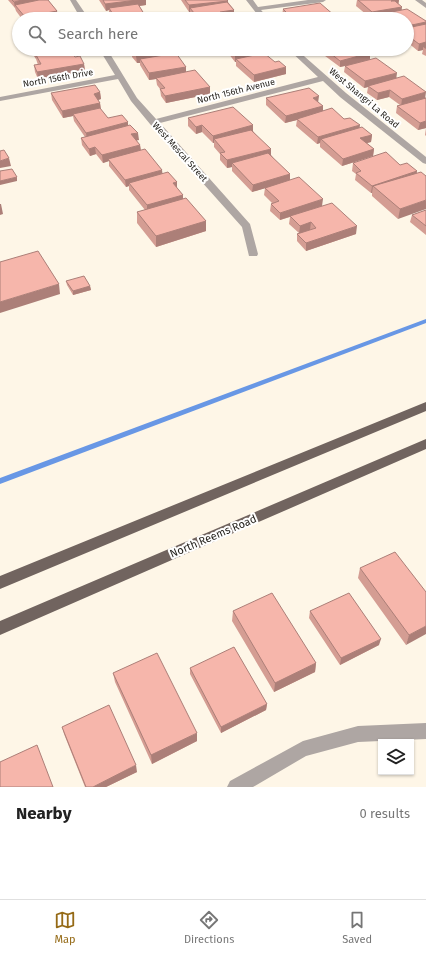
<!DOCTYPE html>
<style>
body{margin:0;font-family:"Fira Sans",sans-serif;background:#f2f2f2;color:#222}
.controls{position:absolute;right:12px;bottom:12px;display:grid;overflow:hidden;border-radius:0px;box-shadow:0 1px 3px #0004}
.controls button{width:36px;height:36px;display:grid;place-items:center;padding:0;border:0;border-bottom:1px solid #e0e0e0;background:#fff;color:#222;font:20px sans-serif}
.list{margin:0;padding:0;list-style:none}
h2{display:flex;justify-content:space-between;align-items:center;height:52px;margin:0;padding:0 16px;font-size:17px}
h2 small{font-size:13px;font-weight:400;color:#767676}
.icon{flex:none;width:22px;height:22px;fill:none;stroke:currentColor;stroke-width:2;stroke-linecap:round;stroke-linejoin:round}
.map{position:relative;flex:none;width:426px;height:787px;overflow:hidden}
.search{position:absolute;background:#fff;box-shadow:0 1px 3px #0004;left:12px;right:12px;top:12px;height:44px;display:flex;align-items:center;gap:10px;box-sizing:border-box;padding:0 14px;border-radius:22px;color:#767676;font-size:15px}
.sheet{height:112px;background:#fff}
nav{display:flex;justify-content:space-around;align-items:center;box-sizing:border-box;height:56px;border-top:1px solid #e0e0e0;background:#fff;font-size:11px;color:#767676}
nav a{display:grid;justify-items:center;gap:2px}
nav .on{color:#956a16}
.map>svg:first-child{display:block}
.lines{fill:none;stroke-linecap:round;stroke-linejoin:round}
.stream{fill:#6897e5;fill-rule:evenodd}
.minor{fill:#aea6a3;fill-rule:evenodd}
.major{fill:#71645f;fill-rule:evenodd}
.wall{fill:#d49d93}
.shaded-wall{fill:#ac7f78}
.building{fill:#f6b6ab;stroke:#ac7f78}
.labels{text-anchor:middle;stroke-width:4;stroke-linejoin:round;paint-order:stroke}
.far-street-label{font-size:9px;fill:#211e19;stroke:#fff}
.street-label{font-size:11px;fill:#211e19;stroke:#fff}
</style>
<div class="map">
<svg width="426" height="787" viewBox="0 0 426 787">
<rect width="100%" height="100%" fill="#fef6e7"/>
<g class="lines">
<path class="stream" d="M426 319V323L0 484V478Z"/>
<path class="minor" d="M70 0H76L89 19H81Z
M246 0H253L258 7 308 0H326L323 2 261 10 269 19H261Z
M415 0H422L426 3V8Z
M99 49H107L137 98 156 119 318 77 288 49H296L346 93 426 157V164L423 163 340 97 323 81 160 123 250 224 258 254 257 256H249L242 227 150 124 131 101 118 79 0 101V97L115 75Z
M426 723V739L358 742 306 756 253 787H227L230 781 303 741 358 726Z"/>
<path class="major" d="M426 402V411L0 589V576Z
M426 439V449L0 635V621Z"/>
</g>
<path class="wall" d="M8 0H48L57 11 58 17 50 19H22L16 11 15 8Z
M99 0H146V5L139 6 146 17V19H150H112L109 14V10L106 11Z
M181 0H227L228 2 234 10V16L225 18V19H194L191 14 190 12H189Z
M357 0H399L398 4 402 10 426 21V56L422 54 423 50 418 51 407 42V19H375V18L372 19 356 6Z
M283 9 335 19H286L282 16Z
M29 49H71L72 52 75 57 84 64 85 71 38 79 35 72 34 65H38L36 59Z
M225 49H266L267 50 266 55 286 74 254 82 236 66V62H235Z
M322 49H364L370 59 426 98V136L425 135 426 128 418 130 396 113 397 106 400 105 389 97 377 100 367 93 368 87 364 88 344 72 345 66 340 67 321 53Z
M132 50H173V53L186 67V72L210 87V94L166 103 161 96 160 89 157 85 156 79 149 80 140 65V63H137L132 57Z
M100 92 101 99 98 100 100 103 101 110 108 118 128 125 139 140H136L140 145 141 150 162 170V173L177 182V189L183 195V199L206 221V231L156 247 137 223V212L145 210 129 190V186L126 187 109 166V161L103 163 96 154 90 156 82 145 81 138 85 137 74 121 73 116 63 118 52 100 51 93Z
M266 98 318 102 323 106V111L344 119 372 135 371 142 367 143 374 149 373 156 342 166 320 147V143L317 144 296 126 297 120 285 123 266 105Z
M188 118 253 125V131L290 180 356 234 306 251 297 241V234L299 233 289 224 290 217 280 220 270 211 271 204 272 203 264 195 265 188 252 192 232 171V167L227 168 220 160V154L214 147V143H213L202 132 196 134 188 126Z
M353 163 400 165 417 171 398 219 372 196V193H371L355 180 356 174 352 171Z
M426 210V235L410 222 412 215Z
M66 281 90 286 91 290 73 295 67 285Z
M360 568 426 592 406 645 358 578Z
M233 611 316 663 315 672 274 692 232 621Z
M310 611 379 645 340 665 309 618Z
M190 668 267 704 266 710 221 733 190 674Z
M113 673 197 741 152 764 115 682Z
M62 727 137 772 106 787H85L64 734Z"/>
<path class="shaded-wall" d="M22 0H43L15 5V8L14 2Z
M137 0H146V5L110 10 109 8V10L106 11 105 4Z
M394 0H399L398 6 391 1Z
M228 1 227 7 190 8V12H189V5Z
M402 7 401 14 376 15 375 18 372 19V12Z
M234 10V16L225 18V19H216L220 12Z
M57 11 58 17 50 19H25V17Z
M293 14V19H288L289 15Z
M335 16V19H316Z
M146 17V19H132Z
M426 22V29L407 32V26Z
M426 42V49L423 47V50L418 51 419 44Z
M53 49H71L72 52 36 55V59L35 52Z
M173 50V57L140 59V63H137L136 56Z
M267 50 266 57 236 59V62H235V55Z
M370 53V60L340 67V61Z
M84 64 85 71 38 79 37 72Z
M186 67V74L156 78V79L149 80V73Z
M286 67V74L254 82V75Z
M397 73 396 80 368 86V87L364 88 365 81Z
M210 87V94L166 103 165 96Z
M390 90 389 97 377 100 378 93Z
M100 92 101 99 95 101 94 94Z
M426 92 425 99 401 106 402 99Z
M319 96 318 103 313 98Z
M100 103 101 110 73 114V116L63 118 62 111Z
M323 106V113L297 119V120L285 123 286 116Z
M426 121V128L418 130 420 123Z
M128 122V130L87 140 86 133Z
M202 125V132L196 134V127Z
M253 125V132L214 139V143H213V136Z
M360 125 359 132 321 139 320 143 317 144 318 137Z
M138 133 139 140 131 142V134Z
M372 135 371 142 359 145 360 138Z
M140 145 141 153 108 159 109 161 103 163 102 155Z
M95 147 96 154 90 156 89 149Z
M271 149V156L232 163V167L227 168V160Z
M374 149 373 156 342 166 343 159Z
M9 158 11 166 0 168V161Z
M162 170 163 177 129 183V186L126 187 125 180Z
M417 171 416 179 373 186 372 193H371L372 186Z
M290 174V181L252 192 253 185Z
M17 177V181L0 185V181Z
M177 182V189L173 183Z
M183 195V202L147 212V205Z
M323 199 322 206 280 220V213Z
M426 200V209L398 219 400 209Z
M0 204H1L3 214 0 215Z
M206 221V231L156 247V236Z
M311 222 310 230 299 234 300 226Z
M357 226 356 234 306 251V243Z
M59 284 60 294 0 313V302Z
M90 286 91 290 73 295V291Z
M426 626V634L406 645 409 635Z
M381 639 379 645 340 665 341 658Z
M316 663 315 672 274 692 275 683Z
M267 704 266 710 221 733V727Z
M197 733V741L152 764 151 755Z
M136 765 137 772 106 787H93Z"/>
<path class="building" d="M12 0H22L14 2Z
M39 0H48L57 11 25 17 15 5Z
M103 0H137L105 4Z
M185 0H227L228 1 189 5Z
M358 0H394L391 1H395L402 7 372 12Z
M227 2 234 10 220 12 225 18 216 19H199L190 8Z
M320 3 335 16 316 19H299L293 14 289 15 283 9Z
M138 4 146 17 132 19H116L109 8Z
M407 9 426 21V22L407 26V19H381L376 15Z
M48 18 49 19H38Z
M426 24V42L419 44 407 35V28Z
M33 49H53L35 52Z
M69 49 75 57 80 56 84 64 37 72 34 65 41 64 36 55Z
M137 49H172L173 50 136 56 132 50Z
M230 49H266L267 50 235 55Z
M325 49H364L370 53 340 61Z
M176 53 186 67 149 73 140 59Z
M264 53 275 62 279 61 286 67 254 75 236 59Z
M376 58 397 73 365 81 345 66Z
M195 70 210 87 165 96 160 89 165 88 156 78Z
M404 76 426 92 402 99 390 90 378 93 368 86Z
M95 85 100 92 94 94 100 103 62 111 51 93Z
M309 88 319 96 313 98 323 106 286 116 266 98Z
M426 98V121L420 123 397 106Z
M233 107 253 125 213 136 202 125 196 127 188 118Z
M100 108 108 118 122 115 128 122 86 133 73 114Z
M332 108 344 119 350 118 360 125 318 137 297 119Z
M130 125 138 133 131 134 140 145 102 155 95 147 89 149 81 138Z
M362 127 372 135 360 138 374 149 343 159 321 139Z
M251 130 271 149 227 160 220 153 225 152 214 139Z
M145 149 162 170 125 180 108 159Z
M4 150 9 158 0 161V151Z
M386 152 400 165 407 163 417 171 372 186 356 173 361 171 353 163Z
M268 153 290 174 253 185 232 163Z
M12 169 17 177 0 181V171Z
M168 172 177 182 173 183 183 195 147 205 129 183Z
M421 172 426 176V200L400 209 373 186Z
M299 177 323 199 280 213 271 204 279 201 265 188Z
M186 198 206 221 156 236 137 212Z
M332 203 357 226 306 243 297 234 316 228 311 222 300 226 290 216Z
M426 210V226L412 215Z
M38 251 59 284 0 302V262Z
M84 276 90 286 73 291 66 281Z
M395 552 426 592V626L409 635 360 568Z
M272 593 316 663 275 683 233 611Z
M349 593 381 639 341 658 310 611Z
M234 647 267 704 221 727 190 668Z
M157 653 197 733 151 755 113 673Z
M109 705 136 765 93 787H86L62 727Z
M37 745 53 787H0V762Z"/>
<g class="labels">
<g class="far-street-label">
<text transform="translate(58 78) rotate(-10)" y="3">North 156th Drive</text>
<text transform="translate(236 91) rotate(-14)" y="3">North 156th Avenue</text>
<text transform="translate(364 98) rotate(40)" y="3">West Shangri La Road</text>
<text transform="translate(180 152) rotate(48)" y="3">West Mescal Street</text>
</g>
<g class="street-label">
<text transform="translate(213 536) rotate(-23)" y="4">North Reems Road</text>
</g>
</g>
</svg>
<div class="controls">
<button><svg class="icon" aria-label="layers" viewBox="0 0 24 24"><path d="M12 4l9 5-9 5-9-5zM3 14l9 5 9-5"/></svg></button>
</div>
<div class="search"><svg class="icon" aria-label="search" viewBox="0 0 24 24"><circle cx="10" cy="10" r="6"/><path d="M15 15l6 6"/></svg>Search here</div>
</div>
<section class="sheet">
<h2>Nearby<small>0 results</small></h2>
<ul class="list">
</ul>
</section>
<nav>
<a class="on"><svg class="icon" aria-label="map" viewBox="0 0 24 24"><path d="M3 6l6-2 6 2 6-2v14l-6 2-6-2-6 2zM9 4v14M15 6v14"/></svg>Map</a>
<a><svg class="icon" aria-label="directions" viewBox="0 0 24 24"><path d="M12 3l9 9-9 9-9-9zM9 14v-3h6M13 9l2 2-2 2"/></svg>Directions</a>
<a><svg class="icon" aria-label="saved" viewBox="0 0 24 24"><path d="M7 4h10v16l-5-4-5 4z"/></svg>Saved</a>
</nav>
